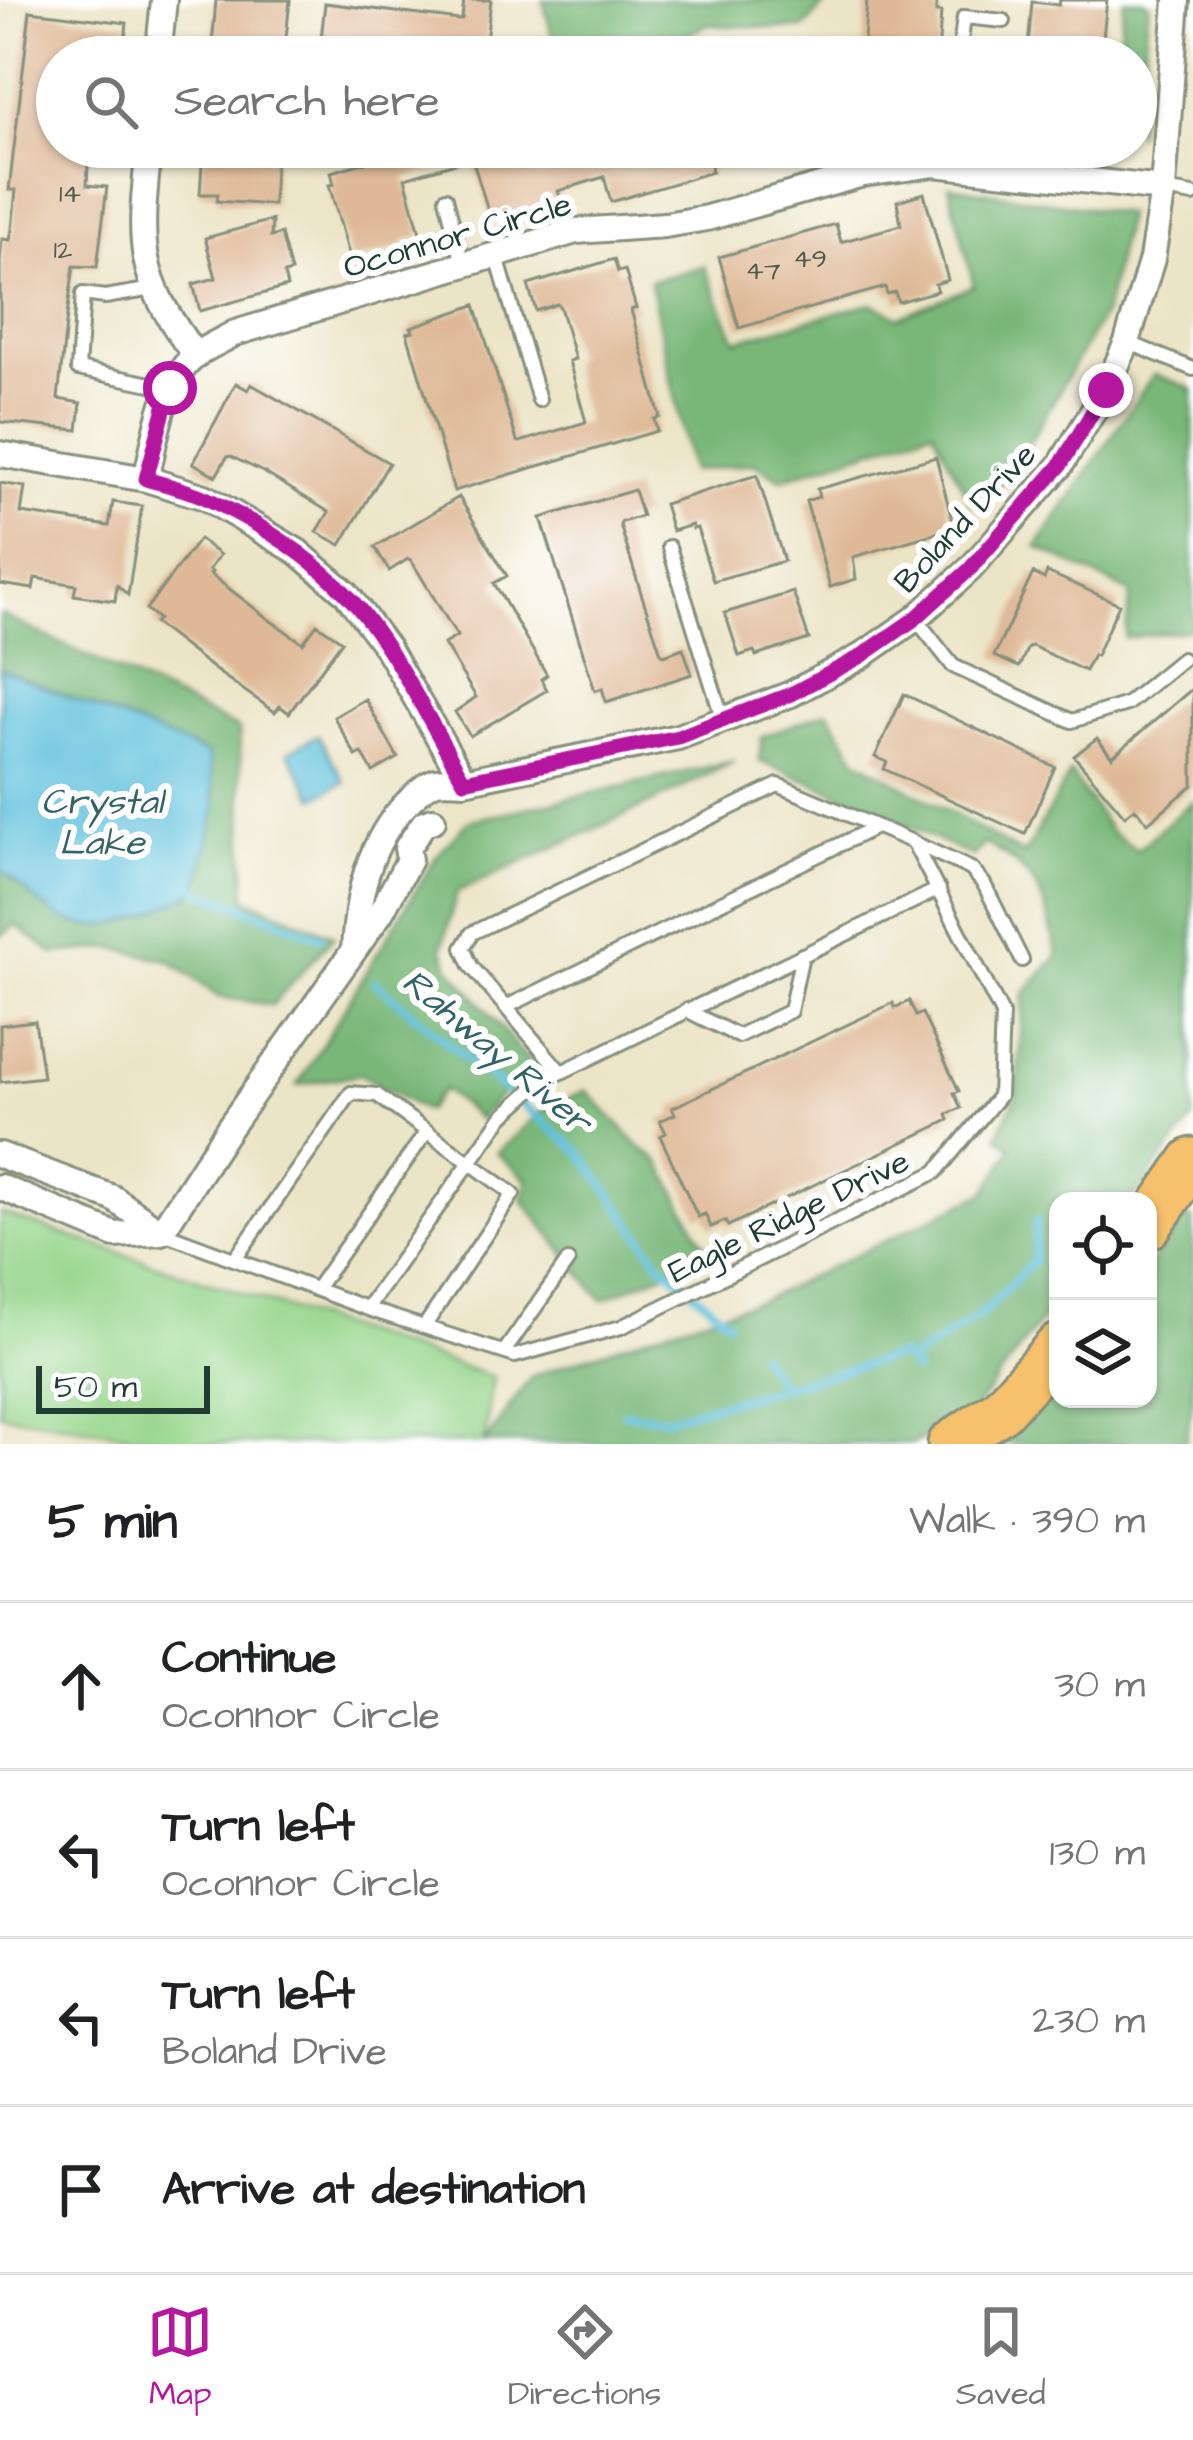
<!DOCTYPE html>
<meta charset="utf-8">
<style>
body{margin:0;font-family:"Architects Daughter",sans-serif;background:#f6f6f6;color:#202124}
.controls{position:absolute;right:36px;bottom:36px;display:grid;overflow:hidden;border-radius:24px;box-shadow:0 3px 9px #0004}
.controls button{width:108px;height:108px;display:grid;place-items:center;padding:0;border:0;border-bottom:3px solid #e0e0e0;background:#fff;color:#202124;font:60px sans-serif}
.scale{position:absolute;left:36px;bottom:30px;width:174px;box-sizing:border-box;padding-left:12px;border:6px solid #1f3d34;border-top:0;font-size:33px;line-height:42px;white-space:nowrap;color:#1f3d34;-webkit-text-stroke:9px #fff;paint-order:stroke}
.stop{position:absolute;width:36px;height:36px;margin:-27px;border:9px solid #b5179e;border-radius:50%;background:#fff}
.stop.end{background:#b5179e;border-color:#fff;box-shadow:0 3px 12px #0008}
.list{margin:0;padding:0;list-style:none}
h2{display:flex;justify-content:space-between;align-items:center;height:156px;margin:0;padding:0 48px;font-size:51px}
h2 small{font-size:39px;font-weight:400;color:#757577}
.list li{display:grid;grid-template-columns:78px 1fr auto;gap:36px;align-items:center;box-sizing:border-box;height:168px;padding:0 48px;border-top:3px solid #e0e0e0}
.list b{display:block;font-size:45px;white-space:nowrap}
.list p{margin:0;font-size:39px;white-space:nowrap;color:#757577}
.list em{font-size:39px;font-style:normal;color:#757577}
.icon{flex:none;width:66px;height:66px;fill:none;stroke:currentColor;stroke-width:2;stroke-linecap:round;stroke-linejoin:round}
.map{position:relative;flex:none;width:1193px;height:1444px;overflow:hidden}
.search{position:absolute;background:#fff;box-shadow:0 3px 9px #0004;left:36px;right:36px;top:36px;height:132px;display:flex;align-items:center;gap:30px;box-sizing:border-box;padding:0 42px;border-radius:66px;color:#757577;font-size:45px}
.sheet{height:828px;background:#fff}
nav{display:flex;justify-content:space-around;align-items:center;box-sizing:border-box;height:168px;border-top:3px solid #e0e0e0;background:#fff;font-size:33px;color:#757577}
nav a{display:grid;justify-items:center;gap:6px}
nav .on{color:#b5179e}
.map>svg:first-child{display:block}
.green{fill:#97d68c;stroke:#5b8a60;stroke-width:3}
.forest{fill:#79b778;stroke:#4c7a56;stroke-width:3}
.water{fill:#5dc0dc;stroke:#3e7e88;stroke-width:3}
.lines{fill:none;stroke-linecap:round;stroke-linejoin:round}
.stream{stroke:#5dc0dc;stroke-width:8}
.building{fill:#dfb997}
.service-casing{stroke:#86907d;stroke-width:18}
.minor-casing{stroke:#86907d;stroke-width:30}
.motorway-casing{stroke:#86907d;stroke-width:51}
.service{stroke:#fff;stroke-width:12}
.minor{stroke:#fff;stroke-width:24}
.motorway{stroke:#f7c06c;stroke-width:45}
.route{stroke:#b5179e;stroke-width:15}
.labels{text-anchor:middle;stroke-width:12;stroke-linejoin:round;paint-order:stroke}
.number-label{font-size:27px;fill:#4f5c4d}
.street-label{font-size:33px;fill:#1f3d34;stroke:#fff}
.water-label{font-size:36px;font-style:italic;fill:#326466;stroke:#fff}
</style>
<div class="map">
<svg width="1193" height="1444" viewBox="0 0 1193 1444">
<rect width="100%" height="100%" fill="#fff"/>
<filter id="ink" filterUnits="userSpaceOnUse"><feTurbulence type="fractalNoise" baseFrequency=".00833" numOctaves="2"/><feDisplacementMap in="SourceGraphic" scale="24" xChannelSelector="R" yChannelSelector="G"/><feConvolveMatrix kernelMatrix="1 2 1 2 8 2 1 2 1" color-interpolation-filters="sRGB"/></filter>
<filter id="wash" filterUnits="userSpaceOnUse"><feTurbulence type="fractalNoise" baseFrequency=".004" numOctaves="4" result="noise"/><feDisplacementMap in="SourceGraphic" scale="48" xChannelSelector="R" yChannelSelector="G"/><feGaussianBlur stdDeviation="2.7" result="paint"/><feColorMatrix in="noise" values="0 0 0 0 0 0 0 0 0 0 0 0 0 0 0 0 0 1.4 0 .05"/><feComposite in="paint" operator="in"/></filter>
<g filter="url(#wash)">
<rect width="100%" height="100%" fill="#ece4c6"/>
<path class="green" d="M0 1213 493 1377 484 1443 185 1444 0 1414Z"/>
<path class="forest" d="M543 0H828L803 29 706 25 646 57H557Z
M1124 0H1143L1149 3 1136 135V57H1117Z
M949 186 1126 214 1105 311 1010 477 972 505 933 429 781 479 754 463 691 471 650 281 704 266 736 340 872 303 899 317 974 286Z
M1154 374 1193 389V629L1125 638 1131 593 1037 547Z
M0 614 239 729 246 898 334 936 272 1005 219 997 169 960 112 948 54 954 16 925 0 936V869L63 919 208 754 0 669Z
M828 711 857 759 1024 855 1070 773 1111 832 1137 850 1193 801V1119L1131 1201H1058V1298L964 1423 911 1444 484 1443 532 1376 673 1327 762 1300 986 1192 1012 1148 998 1136 1016 1096 1024 993 1058 956C1044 897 1041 874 984 843L973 857 831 790 759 761 762 737Z
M735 761 660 799 457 892 442 948 450 967 531 1064 479 1119 443 1089 426 1111 360 1074 298 1085 436 857 468 821Z
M586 1090 640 1147 660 1162 709 1253 602 1300 522 1199 528 1180 497 1153 540 1112Z
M1185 1218 1193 1219V1400L1185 1444H991L1058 1382V1399H1148V1267Z"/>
<path class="water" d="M0 669 208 754 216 807 198 890C160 910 103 941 61 918 39 906 20 885 0 869Z
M318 735 345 782 315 798 288 752Z"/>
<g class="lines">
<path class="stream" d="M198 890 321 937
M375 982 581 1153 661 1264 728 1321
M760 1354 782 1387 902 1355 915 1371
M908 1362 982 1314 1034 1261 1036 1221
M624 1413 666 1418 782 1387"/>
</g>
<g id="blocks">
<path class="building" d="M216 0H290L284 57H211Z
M464 0H491L484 57H319L325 3 459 20 462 19Z
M867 0H937L936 12H941L938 57 863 53Z
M1060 0H1107L1101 57 1047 52V48L1028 46 1032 2 1059 5Z
M30 11 127 23 124 50 103 47V50L94 49V52L74 50 73 57H57V147H89L87 185 107 187 97 267 74 266 66 323 58 399 81 403 78 430 0 422V261L2 239 10 240 12 229 16 190H9Z
M230 147H276L273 205 217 201 218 194H200L203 149 230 151Z
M419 147H742L743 152 710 162 712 172 611 202 604 177 558 191 561 200 509 215 508 212 490 217 472 158 405 178 421 236 402 241 404 246 351 261 329 185 334 184 331 172Z
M772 147H829V152L778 167Z
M924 193 948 280 935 284 937 291 898 302 895 292 887 294 885 287 739 328 719 257 836 224 841 242 901 225 897 201Z
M272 220 271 237 281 234 291 272 284 274 287 287 200 311 193 284 216 278 205 238Z
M614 259 618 272 625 270 636 308 631 310 660 417 654 419 657 431 454 491 407 333 413 331 411 327 475 305 517 441 520 442 586 422 569 361 575 359 560 307 557 304 536 311 528 285Z
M236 383 248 390 251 384 389 463 341 545 317 532 329 512 265 473 230 456 227 457 216 476 193 463Z
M936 457 954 528 853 557 856 579 830 587 806 501 819 497 817 489Z
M757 475 784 561 713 581 697 528 693 529 692 525 672 531 664 504Z
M0 483 25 487 21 513 109 526 113 502 142 506 128 595 117 585 115 601 74 595 76 585 35 578 33 589 0 584Z
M634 490 642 516 622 522 620 525 641 593 661 653 664 655 683 648 692 674 606 702 602 688 595 691 541 518Z
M459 497 507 576 494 583 547 675 541 679 547 690 470 736 455 712 476 697 444 644 457 636 411 560 408 559 389 571 375 547Z
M199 539 220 555 209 570 212 572 210 574 271 621 303 643 317 624 342 641 289 713 280 706 275 712 215 670 154 623 158 619 146 609Z
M1047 572 1119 604 1096 656 1093 655 1085 671 1032 646 1028 647 1019 667 994 656 1033 573 1044 579Z
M793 592 809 639 756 656 754 651 739 656 725 613Z
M1193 688V785L1148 823 1135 808 1125 816 1074 756 1097 738 1112 757Z
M904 694 1055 767 1025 834 884 769 887 762 875 757Z
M365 699 398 758 373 772 362 753 356 756 334 717Z
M909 1001 916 1016 922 1013 959 1091 954 1093 961 1108 947 1114 949 1120 728 1226 725 1221 711 1227 705 1214 698 1217 660 1136 666 1133 660 1121 675 1114 672 1108 893 1003 895 1008Z
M35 1021 43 1077 0 1082V1025Z"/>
</g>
</g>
<g filter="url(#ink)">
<use href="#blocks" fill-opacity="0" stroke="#86907d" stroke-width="3"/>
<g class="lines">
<g class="service-casing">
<path id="service" d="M959 57 964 17 1004 21
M1164 190 1193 195
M446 198 463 264
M496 254 539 400
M153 289 105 297 83 294 78 369 170 388
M1127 342 1193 369
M669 547 723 720
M916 619 953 666 1072 721 1127 704 1182 659
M914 843 971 869 984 884 1022 960
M506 1007 876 827
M686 1010 738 1036 790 1011 802 955
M161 1232 374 1311 515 1356 621 1327 936 1172 999 1096 1002 1014 913 842 778 785 472 933 463 948 471 966 560 1071
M235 1259 351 1093 377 1095 513 1194 424 1327
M316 1289 427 1131
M367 1308 502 1117 539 1083 939 889
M504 1352 568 1261"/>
</g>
<g class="minor-casing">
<path id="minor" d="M158 57 164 0
M149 147C139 244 135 274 195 355
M0 454 146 479 205 497 298 552 346 593 387 648 464 781
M146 479C156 439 160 385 194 357 205 347 222 341 235 333L576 231 665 225 707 218 863 174 934 164 1163 189
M354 950C357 898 368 842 407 803 415 795 424 785 436 781 444 779 456 781 464 781L678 737 791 694 860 657 916 618 970 569 1060 466 1106 390 1127 342 1152 259 1163 189 1177 0
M0 1155 113 1198 161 1232 115 1235 0 1187
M161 1232 228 1129 381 912 409 860 407 848 424 823 433 820"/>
</g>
<g class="motorway-casing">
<path id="motorway" d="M1148 1226 1193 1161
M951 1444 1001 1410 1058 1347"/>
</g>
<use href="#service" class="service"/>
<use href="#minor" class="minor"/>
<use href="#motorway" class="motorway"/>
</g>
</g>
<g class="lines" filter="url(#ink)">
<path class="route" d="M170 388 146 479C166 485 189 490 208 499 256 522 308 554 345 593 391 640 430 723 464 781L678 737 791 694 860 657 916 618 970 569 1060 466 1106 390"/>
</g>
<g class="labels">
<g class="number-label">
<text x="70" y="202">14</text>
<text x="63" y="258">12</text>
<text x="810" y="267">49</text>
<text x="763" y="279">47</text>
</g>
<g class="street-label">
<text transform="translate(457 234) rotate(-16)" y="12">Oconnor Circle</text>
<text transform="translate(964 517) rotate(-47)" y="12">Boland Drive</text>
<text transform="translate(788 1215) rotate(-26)" y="12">Eagle Ridge Drive</text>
</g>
<g class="water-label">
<text x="102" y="813">Crystal<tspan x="102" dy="41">Lake</tspan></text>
<text transform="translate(498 1050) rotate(40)" y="13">Rahway River</text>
</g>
</g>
</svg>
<div class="controls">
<button><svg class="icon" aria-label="locate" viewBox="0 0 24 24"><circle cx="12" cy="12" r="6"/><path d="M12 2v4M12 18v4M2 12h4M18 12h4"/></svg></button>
<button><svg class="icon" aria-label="layers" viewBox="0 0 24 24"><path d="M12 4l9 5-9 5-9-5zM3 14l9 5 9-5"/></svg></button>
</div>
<div class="scale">50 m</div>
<div class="stop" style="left:170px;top:388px"></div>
<div class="stop end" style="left:1106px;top:390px"></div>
<div class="search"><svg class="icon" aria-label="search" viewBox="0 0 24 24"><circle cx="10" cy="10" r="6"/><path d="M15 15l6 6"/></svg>Search here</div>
</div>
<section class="sheet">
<h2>5 min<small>Walk · 390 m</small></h2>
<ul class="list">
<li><svg class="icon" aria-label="ahead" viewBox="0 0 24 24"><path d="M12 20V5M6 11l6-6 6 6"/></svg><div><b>Continue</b><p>Oconnor Circle</p></div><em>30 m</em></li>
<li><svg class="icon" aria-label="left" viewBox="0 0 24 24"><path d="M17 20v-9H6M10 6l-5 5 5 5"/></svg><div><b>Turn left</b><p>Oconnor Circle</p></div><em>130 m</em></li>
<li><svg class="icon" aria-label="left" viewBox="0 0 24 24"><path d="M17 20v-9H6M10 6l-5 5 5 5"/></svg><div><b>Turn left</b><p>Boland Drive</p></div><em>230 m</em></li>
<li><svg class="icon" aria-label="arrive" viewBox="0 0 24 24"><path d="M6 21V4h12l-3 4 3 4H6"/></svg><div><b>Arrive at destination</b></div></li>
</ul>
</section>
<nav>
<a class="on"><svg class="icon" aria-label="map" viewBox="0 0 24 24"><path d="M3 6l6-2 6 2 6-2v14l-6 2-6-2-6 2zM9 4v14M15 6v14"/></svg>Map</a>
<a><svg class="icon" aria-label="directions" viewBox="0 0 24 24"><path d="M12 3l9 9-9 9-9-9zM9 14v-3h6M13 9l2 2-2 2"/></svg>Directions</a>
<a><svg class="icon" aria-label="saved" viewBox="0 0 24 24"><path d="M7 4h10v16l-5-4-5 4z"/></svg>Saved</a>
</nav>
